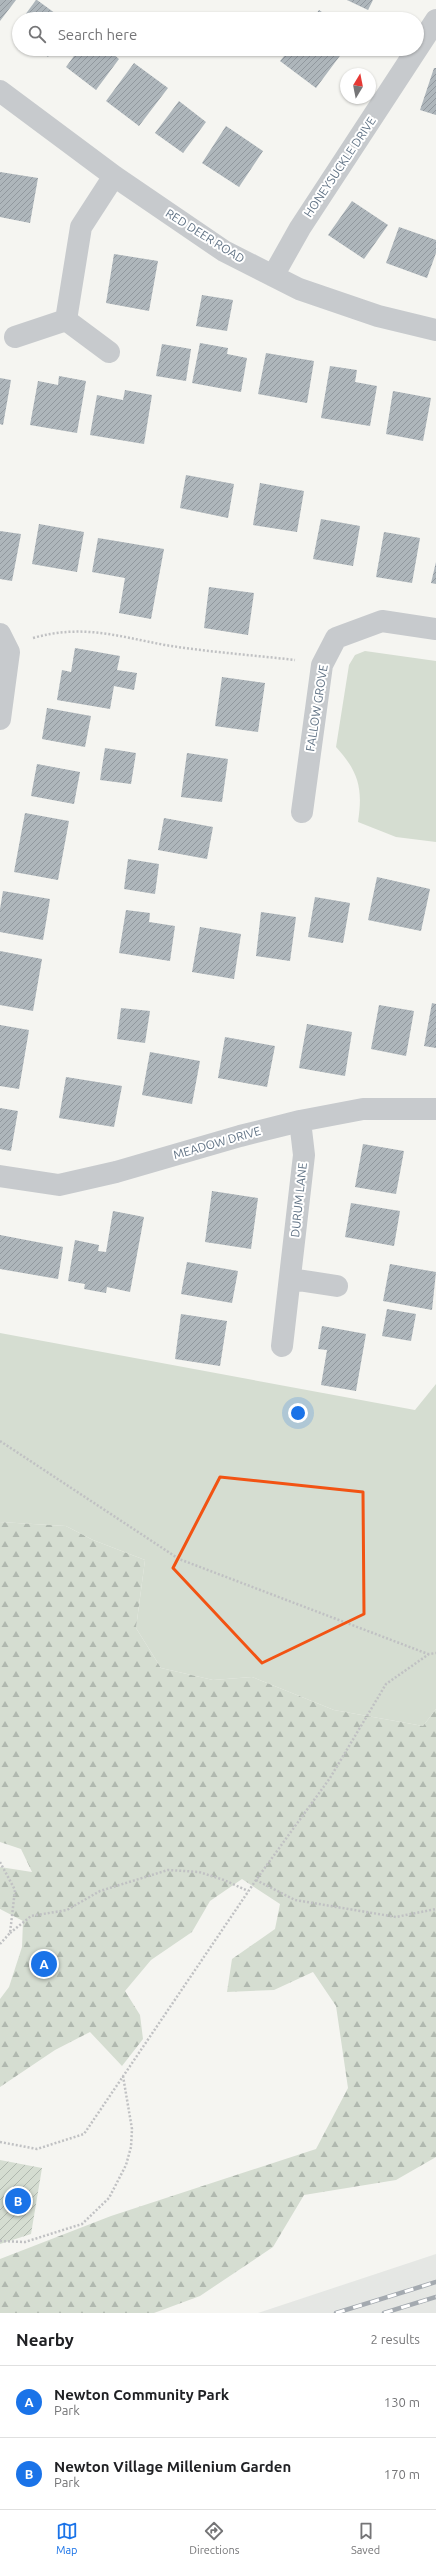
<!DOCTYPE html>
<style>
body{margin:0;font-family:Ubuntu,sans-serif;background:#f2f2f2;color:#202124}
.compass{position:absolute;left:340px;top:68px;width:36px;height:36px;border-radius:50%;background:#fff;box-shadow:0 1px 3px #0004;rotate:10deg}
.you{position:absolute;left:298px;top:1413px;width:14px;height:14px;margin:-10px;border:3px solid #fff;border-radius:50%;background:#1a73e8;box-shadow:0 0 0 6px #1a73e833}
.badge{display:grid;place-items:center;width:26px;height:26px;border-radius:50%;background:#1a73e8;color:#fff;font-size:13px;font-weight:700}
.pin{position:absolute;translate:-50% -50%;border:2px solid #fff;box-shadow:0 1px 4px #0006}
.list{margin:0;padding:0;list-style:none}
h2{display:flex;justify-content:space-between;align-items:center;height:52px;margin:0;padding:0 16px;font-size:17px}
h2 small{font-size:13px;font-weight:400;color:#757577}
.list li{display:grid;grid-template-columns:26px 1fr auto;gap:12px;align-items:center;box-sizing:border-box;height:72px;padding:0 16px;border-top:1px solid #e0e0e0}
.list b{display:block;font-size:15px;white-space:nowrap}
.list p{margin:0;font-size:13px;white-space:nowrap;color:#757577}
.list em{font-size:13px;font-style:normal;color:#757577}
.icon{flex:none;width:22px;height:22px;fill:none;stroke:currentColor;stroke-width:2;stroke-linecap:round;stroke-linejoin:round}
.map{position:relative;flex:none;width:436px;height:2313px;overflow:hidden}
.search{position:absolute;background:#fff;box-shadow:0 1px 3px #0004;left:12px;right:12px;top:12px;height:44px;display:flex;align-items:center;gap:10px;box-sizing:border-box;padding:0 14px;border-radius:22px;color:#757577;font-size:15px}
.sheet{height:196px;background:#fff}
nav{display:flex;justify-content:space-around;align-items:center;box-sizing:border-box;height:56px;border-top:1px solid #e0e0e0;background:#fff;font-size:11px;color:#757577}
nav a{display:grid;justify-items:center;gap:2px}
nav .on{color:#1a73e8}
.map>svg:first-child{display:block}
.built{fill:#e5e7e4}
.green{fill:#d5ddd1}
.forest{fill:url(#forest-firs)}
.garden{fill:url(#garden-furrows)}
.building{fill:url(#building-hatch)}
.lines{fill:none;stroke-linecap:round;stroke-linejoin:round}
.path{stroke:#c0c1c3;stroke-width:2.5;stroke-dasharray:2 2;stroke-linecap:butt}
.minor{stroke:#c7cacd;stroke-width:22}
.rail-casing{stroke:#a4aab0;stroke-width:4.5}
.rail{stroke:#fff;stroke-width:3;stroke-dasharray:9;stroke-linecap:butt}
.marked{fill:none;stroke:#f25313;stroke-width:3;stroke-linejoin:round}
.labels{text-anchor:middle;stroke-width:4;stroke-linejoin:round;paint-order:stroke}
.street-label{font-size:12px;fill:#617385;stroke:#fff}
</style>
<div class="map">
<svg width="436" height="2313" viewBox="0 0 436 2313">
<defs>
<pattern id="forest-firs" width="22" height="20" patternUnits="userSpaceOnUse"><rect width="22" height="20" fill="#d5ddd1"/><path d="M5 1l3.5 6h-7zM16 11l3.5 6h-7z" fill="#b0b8af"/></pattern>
<pattern id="garden-furrows" width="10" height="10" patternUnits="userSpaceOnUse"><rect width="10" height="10" fill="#d5ddd1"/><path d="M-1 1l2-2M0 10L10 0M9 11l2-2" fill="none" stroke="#b0b8af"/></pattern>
<pattern id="building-hatch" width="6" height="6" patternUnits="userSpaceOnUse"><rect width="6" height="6" fill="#aeb6bb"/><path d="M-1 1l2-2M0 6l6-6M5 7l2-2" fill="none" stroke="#91989e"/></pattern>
</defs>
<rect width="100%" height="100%" fill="#f5f5f1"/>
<path class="built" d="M436 2254V2313H258Z"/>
<path class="green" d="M365 651 436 661V842L396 837 358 822C363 789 359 772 336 747L349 665 355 655Z
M0 1333 415 1410 436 1384V1709L423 1726 334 1710 252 1677 213 1680 161 1668 136 1628 145 1560 93 1540 66 1526 0 1522Z"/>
<path class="forest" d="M0 1522 66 1526 93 1540 145 1560 136 1628 161 1668 213 1680 252 1677 334 1710 423 1726 436 1709V2157L396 2180 304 2195 273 2247 200 2296 154 2313H0V2259L111 2216 316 2149 348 2088 336 2006 313 1972 274 1990 227 1992 232 1959 275 1929 280 1904 242 1879 210 1901 192 1932 151 1960 125 1991 140 2015 143 2039 122 2066 90 2032 55 2050 0 2087V1999L9 1987 22 1947 23 1921 0 1909V1867L32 1872 21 1849 0 1842Z"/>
<path class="garden" d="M0 2160 42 2168 31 2234 0 2244Z"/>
<path class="building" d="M0 0H16L0 21Z
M36 0H37L63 19H22Z
M347 0H373L368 10Z
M319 10 332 19H312Z
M19 22V35L13 30Z
M37 49H53L48 57Z
M79 49H107L119 59 96 90 66 67Z
M290 49H345L316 88 280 61Z
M134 63 168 88 139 126 106 101Z
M434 68H436V115L420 110Z
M179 101 206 122 183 153 155 133Z
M226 126 263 151 239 187 202 163Z
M0 172 38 178 30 223 0 217Z
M352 201 388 225 364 259 328 235Z
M399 227 436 240V253L427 278 386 263Z
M114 254 158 261 149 311 106 303Z
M202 295 233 300 227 331 196 326Z
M200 343 228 348 227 354 247 358 241 392 192 383Z
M162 344 191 349 186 381 156 376Z
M266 353 314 361 307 403 258 394Z
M330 366 357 370 355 382 377 386 370 426 321 418Z
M59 376 86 381 77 433 30 425 38 381 58 385Z
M0 378 11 380 3 425 0 424Z
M125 390 152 395 144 444 90 435 97 395 123 400Z
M393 391 431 398 423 441 386 434Z
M186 475 234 484 228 518 180 508Z
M260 483 304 491 297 532 253 525Z
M321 519 360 526 353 566 313 559Z
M39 524 84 532 77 572 32 564Z
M0 531 21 534 12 581 0 579Z
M384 532 420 538 412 583 376 577Z
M98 538 164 549 151 619 119 613 125 578 92 572Z
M436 562V584L431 583Z
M209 587 254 593 248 635 204 628Z
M75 648 120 656 117 670 137 673 134 690 114 686 110 709 57 700 62 670 71 672Z
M222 677 265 683 258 732 215 726Z
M47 708 91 716 85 747 42 739Z
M105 748 136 753 131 784 100 780Z
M187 753 228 759 222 802 181 797Z
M37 764 80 772 74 804 31 796Z
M25 813 69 821 58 880 14 872Z
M164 818 213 827 207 859 158 850Z
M128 859 159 864 155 894 124 889Z
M377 877 430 889 421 931 368 920Z
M3 891 50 899 43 940 0 932V909Z
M315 897 350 903 343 943 308 937Z
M126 910 150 913 149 922 175 926 170 961 119 953Z
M261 912 296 917 290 961 256 956Z
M200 927 241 934 234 979 192 972Z
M0 951 42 959 33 1011 0 1005Z
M432 1003 436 1004V1048L424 1046Z
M379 1005 414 1011 406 1056 371 1049Z
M121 1008 150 1011 145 1043 117 1039Z
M307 1024 352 1032 345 1076 299 1068Z
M0 1025 29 1030 19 1089 0 1086Z
M225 1037 275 1046 267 1087 218 1078Z
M150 1052 200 1061 192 1104 142 1095Z
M66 1077 122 1086 114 1127 59 1118Z
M0 1108 18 1111 11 1151 0 1149Z
M363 1144 404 1151 396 1194 355 1187Z
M212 1191 258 1198 251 1249 205 1242Z
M351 1203 400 1211 394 1246 345 1237Z
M113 1211 144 1217 130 1292 107 1287 106 1293 84 1289 85 1284 68 1281 75 1240 99 1245 98 1251 106 1252Z
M0 1235 63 1247 58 1279 0 1269Z
M187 1262 238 1271 232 1303 181 1294Z
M390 1264 436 1272 432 1310 383 1301Z
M387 1309 416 1314 411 1341 382 1336Z
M181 1314 227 1321 220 1366 175 1359Z
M322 1326 366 1334 356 1391 321 1385 327 1350 318 1349Z"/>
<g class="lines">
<path class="path" d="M33 638C82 624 117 636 165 645 208 652 252 655 295 660
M0 1441 179 1559 428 1654
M0 1862 15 1890 10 1933 0 1944
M256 1880 295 1900 396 1917 436 1909
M10 1933 31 1916 67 1910 100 1891 168 1870 199 1872 224 1880 248 1891
M0 2142 37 2149 84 2134 256 1880 330 1778 386 1684 429 1654 436 1653
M0 2241 25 2242 82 2224 109 2198 126 2165 131 2147 132 2129 123 2076"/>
<path class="minor" d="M0 91 114 176 224 251 299 289 378 316 436 330
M273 276 300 228 436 20
M66 320 109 352
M15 337 66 320 81 227 114 176
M0 634 9 652 0 719
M302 812 322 665 336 638 382 621 436 629
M0 1176 59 1185 116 1172 240 1136 300 1121 363 1109H436
M291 1279 337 1286
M282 1346 304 1155 300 1121"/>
<g class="rail-casing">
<path id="rail" d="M336 2313 436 2282
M384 2313 436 2297"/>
</g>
<use href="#rail" class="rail"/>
</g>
<path class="marked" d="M220 1477 363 1492 364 1614 262 1663 173 1568Z"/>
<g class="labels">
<g class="street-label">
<text transform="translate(340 167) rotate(-56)" y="4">HONEYSUCKLE DRIVE</text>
<text transform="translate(205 236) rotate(32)" y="4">RED DEER ROAD</text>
<text transform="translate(317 708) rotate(-81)" y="4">FALLOW GROVE</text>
<text transform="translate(217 1143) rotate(-16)" y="4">MEADOW DRIVE</text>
<text transform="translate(299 1200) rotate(-84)" y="4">DURUM LANE</text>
</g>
</g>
</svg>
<svg class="compass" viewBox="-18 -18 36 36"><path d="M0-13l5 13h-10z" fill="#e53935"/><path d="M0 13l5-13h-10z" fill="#757577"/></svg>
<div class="you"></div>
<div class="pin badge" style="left:44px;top:1964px">A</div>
<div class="pin badge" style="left:18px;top:2201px">B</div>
<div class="search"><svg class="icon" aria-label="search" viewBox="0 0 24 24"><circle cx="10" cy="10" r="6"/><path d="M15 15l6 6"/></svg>Search here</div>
</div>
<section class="sheet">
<h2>Nearby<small>2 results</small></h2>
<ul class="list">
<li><span class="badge">A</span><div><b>Newton Community Park</b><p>Park</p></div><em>130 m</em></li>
<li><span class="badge">B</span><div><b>Newton Village Millenium Garden</b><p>Park</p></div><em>170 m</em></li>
</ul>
</section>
<nav>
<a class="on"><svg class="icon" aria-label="map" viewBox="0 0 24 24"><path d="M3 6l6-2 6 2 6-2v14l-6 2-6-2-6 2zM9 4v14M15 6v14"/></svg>Map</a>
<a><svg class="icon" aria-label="directions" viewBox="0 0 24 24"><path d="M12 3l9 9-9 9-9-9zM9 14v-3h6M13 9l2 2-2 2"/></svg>Directions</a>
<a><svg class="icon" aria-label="saved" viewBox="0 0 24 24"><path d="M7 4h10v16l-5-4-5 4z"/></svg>Saved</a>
</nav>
